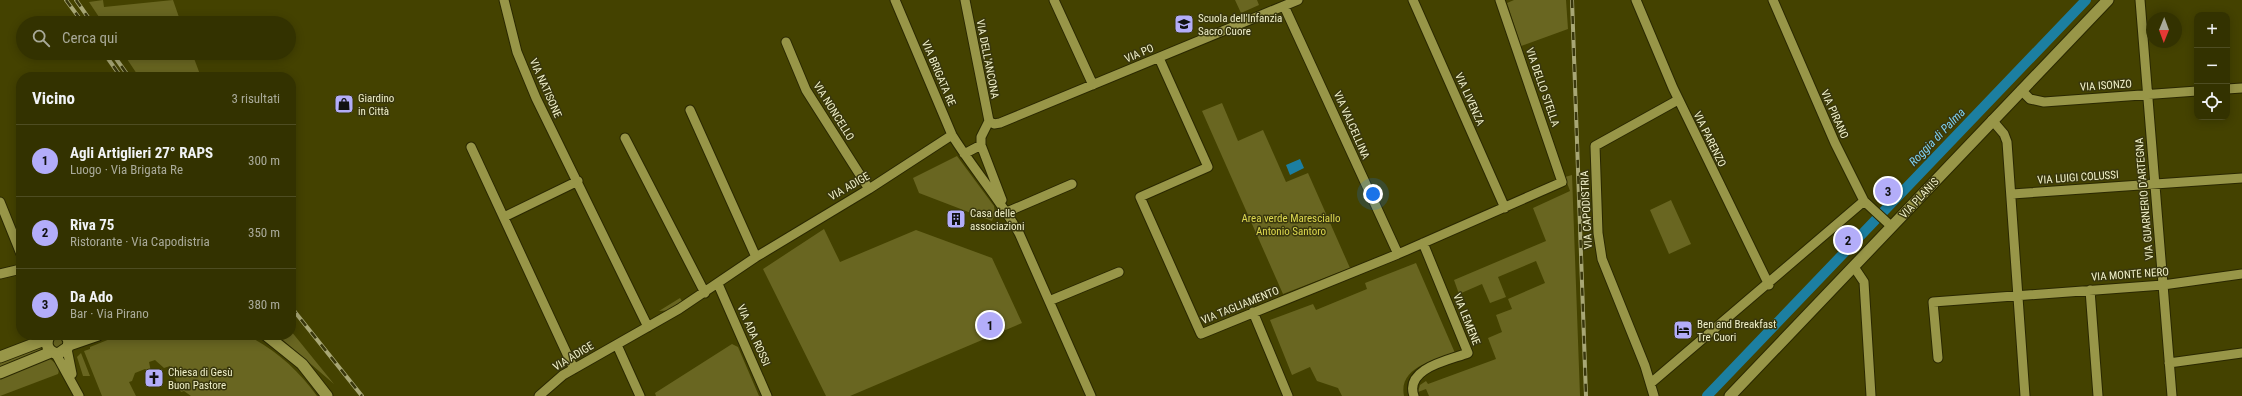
<!DOCTYPE html>
<html lang="it">
<meta charset="utf-8">
<style>
body{margin:0;font-family:"Roboto Condensed",sans-serif;background:#3e3e0f;color:#f1f3f6}
.controls{position:absolute;right:12px;top:12px;display:grid;overflow:hidden;border-radius:8px;box-shadow:0 2px 10px #0003}
.controls button{width:36px;height:36px;display:grid;place-items:center;padding:0;border:0;border-bottom:1px solid #4e4d22;background:#333200;color:#f1f3f6;font:20px sans-serif}
.compass{position:absolute;left:2146px;top:12px;width:36px;height:36px;border-radius:50%;background:#333200;box-shadow:0 2px 10px #0003;rotate:181deg}
.you{position:absolute;left:1373px;top:194px;width:14px;height:14px;margin:-10px;border:3px solid #fff;border-radius:50%;background:#1a73e8;box-shadow:0 0 0 6px #1a73e833}
.badge{display:grid;place-items:center;width:26px;height:26px;border-radius:50%;background:#b3adf9;color:#111;font-size:13px;font-weight:700}
.pin{position:absolute;translate:-50% -50%;border:2px solid #fff;box-shadow:0 1px 4px #0006}
.list{margin:0;padding:0;list-style:none}
h2{display:flex;justify-content:space-between;align-items:center;height:52px;margin:0;padding:0 16px;font-size:17px}
h2 small{font-size:13px;font-weight:400;color:#a9aa99}
.list li{display:grid;grid-template-columns:26px 1fr auto;gap:12px;align-items:center;box-sizing:border-box;height:72px;padding:0 16px;border-top:1px solid #4e4d22}
.list b{display:block;font-size:15px;white-space:nowrap}
.list p{margin:0;font-size:13px;white-space:nowrap;color:#a9aa99}
.list em{font-size:13px;font-style:normal;color:#a9aa99}
.icon{flex:none;width:22px;height:22px;fill:none;stroke:currentColor;stroke-width:2;stroke-linecap:round;stroke-linejoin:round}
.map{position:relative;flex:none;width:2242px;height:396px;overflow:hidden}
.search{position:absolute;background:#333200;box-shadow:0 2px 10px #0003;left:16px;top:16px;width:280px;height:44px;display:flex;align-items:center;gap:10px;box-sizing:border-box;padding:0 14px;border-radius:22px;color:#a9aa99;font-size:15px}
.panel{position:absolute;background:#333200;box-shadow:0 2px 10px #0003;left:16px;top:72px;width:280px;height:268px;border-radius:16px}
.map>svg:first-child{display:block}
.green{fill:#696621}
.water{fill:#1c7fa1}
.lines{fill:none;stroke-linecap:round;stroke-linejoin:round}
.canal{stroke:#1c7fa1;stroke-width:10}
.minor-casing{stroke:#2a2800;stroke-width:11}
.tertiary-casing{stroke:#2a2800;stroke-width:13}
.minor{stroke:#989648;stroke-width:9}
.tertiary{stroke:#989648;stroke-width:11}
.rail-casing{stroke:#a8a775;stroke-width:4}
.rail{stroke:#39370d;stroke-width:2.5;stroke-dasharray:8;stroke-linecap:butt}
.labels{text-anchor:middle;stroke-width:3;stroke-linejoin:round;paint-order:stroke}
.poi-label{font-size:11px;fill:#f0f0c9;stroke:#39370d;text-anchor:start}
.street-label{font-size:11px;fill:#f0f0c9;stroke:#39370d}
.park-label{font-size:11px;fill:#ddd84f;stroke:#39370d}
.water-label{font-size:12px;font-style:italic;fill:#7ecff1;stroke:#39370d}
</style>
<div class="map">
<svg width="2242" height="396" viewBox="0 0 2242 396">
<rect width="100%" height="100%" fill="#444200"/>
<path class="green" d="M103 0 104 7 173 0 181 23H103L89 2Z
M1235 0H1257L1259 5 1241 13Z
M1514 0H1566L1568 29 1521 46 1507 3Z
M123 53H192L201 77H139Z
M1222 103 1238 141 1263 130 1286 182 1308 173 1350 268 1283 294 1202 111Z
M957 156 994 206 995 213 992 221 919 193 913 178Z
M1572 175 1580 396H1429L1426 389 1418 392 1420 385 1426 381 1428 384 1496 359 1488 338 1502 332 1496 315 1512 309 1508 299 1545 283 1536 261 1498 277 1506 297 1490 303 1482 284 1459 294 1454 280 1546 241 1533 208 1570 191 1565 177Z
M1671 200 1691 244 1669 254 1650 210Z
M824 229 840 262 916 230 992 258 1022 323 850 396H826L763 269Z
M1416 263 1455 353C1435 360 1398 367 1404 396H1342L1338 388 1317 381 1310 367 1292 375 1270 320 1313 304 1316 310 1367 289 1365 283Z
M680 298 684 304 673 310 659 311Z
M291 331 334 384 277 335H291Z
M120 335H246C275 349 298 370 317 396H191L184 391 181 392 170 366 164 368 155 360 149 362 151 372 145 369 135 373 132 381 129 382 136 396H102L84 351 90 349V347Z
M52.5 343a5.5 5.5 0 1 1 11 0a5.5 5.5 0 1 1-11 0Z
M732 344 738 347 759 396H656L655 393Z
M39 345 42 352 0 368V360Z
M81 353 90 376H83L77 357Z
M48 358C54 361 61 367 58 374L0 396V379L36 361Z"/>
<path class="water" d="M1300 159 1304 168 1290 175 1286 165Z"/>
<g class="lines">
<path class="canal" d="M1707 396 2086 0"/>
<g class="minor-casing">
<path id="minor" d="M504 0 517 52 536 98 648 327
M895 0 952 135C973 169 999 198 1019 233L1091 396
M965 0 989 121
M1054 0 1093 85
M1413 0 1505 208
M1636 0 1673 88 1769 285
M1773 0 1835 143 1864 201 1892 227
M2140 0 2172 396
M1284 6 1398 254
M786 42 806 90 869 189
M1159 58 1208 167 1140 197 1201 334 1398 254 1562 182 1500 0
M2227 89 2242 88
M2021 90 2030 99 2044 102 2197 91
M690 110 756 257
M1992 120 2004 134 2007 142 2025 396
M989 121 994 124 1000 123 1298 0
M989 121 981 137V145L1002 200
M625 138 705 293
M471 147 574 369
M964 154 981 145
M2012 194 2242 178
M0 202 21 254
M1007 212 1072 184
M504 217 578 181
M1854 267 1864 282 1871 396
M0 274 21 269
M718 284 767 396
M2090 290 2098 396
M1049 301 1119 272
M1253 312 1288 396
M617 345 640 396
M67 349 72 374
M56 354 79 396
M1938 358 1933 302 2163 285 2242 274
M2169 363 2242 353
M1651 383 1864 201
M539 396 563 375 679 309 756 257 869 189 952 135
M1414 396C1404 368 1450 360 1468 353L1423 243
M1654 396 1645 366 1602 259 1598 233 1595 146 1678 100"/>
</g>
<g class="tertiary-casing">
<path id="tertiary" d="M50 335C44 344 48 352 58 354L68 347 69 341 66 335
M266 335 302 364 327 396
M69 345 98 335
M0 357 47 339
M0 373 51 352
M1730 396 2108 0"/>
</g>
<use href="#minor" class="minor"/>
<use href="#tertiary" class="tertiary"/>
<g class="rail-casing">
<path id="rail" d="M66 0 83 23
M76 0 92 23
M1572 0 1586 396
M104 53 121 77
M112 53 129 77
M291 307 362 396"/>
</g>
<use href="#rail" class="rail"/>
</g>
<defs>
<g id="school-square" transform="scale(1)"><rect x="-9" y="-9" width="18" height="18" rx="4" fill="#b3adf9" stroke="#39370d"/><path d="M0-5L7-2L0 1L-7-2ZM-4 1L0 2.5L4 1V4Q0 6-4 4Z" fill="#111"/></g>
<g id="shop-square" transform="scale(1)"><rect x="-9" y="-9" width="18" height="18" rx="4" fill="#b3adf9" stroke="#39370d"/><path d="M-5-2.5h2.3a2.7 3.5 0 0 1 5.4 0H5L5.5 6h-11ZM-1.5-2.5h3a1.5 2.3 0 0 0-3 0Z" fill="#111"/></g>
<g id="building-square" transform="scale(1)"><rect x="-9" y="-9" width="18" height="18" rx="4" fill="#b3adf9" stroke="#39370d"/><path d="M-4-6H4V6H1V3H-1V6H-4ZM-2.5-4.3h1.7v1.8h-1.7ZM.8-4.3h1.7v1.8H.8ZM-2.5-1h1.7V.8h-1.7ZM.8-1h1.7V.8H.8Z" fill="#111"/></g>
<g id="hotel-square" transform="scale(1)"><rect x="-9" y="-9" width="18" height="18" rx="4" fill="#b3adf9" stroke="#39370d"/><path d="M-6-4.5h1.5V1H6V5H4.5V3h-9V5H-6ZM-4 0a1.8 1.8 0 1 1 3.6 0ZM.5 0V-2.5h3Q6-2.5 6 0Z" fill="#111"/></g>
<g id="church-square" transform="scale(1)"><rect x="-9" y="-9" width="18" height="18" rx="4" fill="#b3adf9" stroke="#39370d"/><path d="M-1.2-6h2.4v3.5h3.3v2.4h-3.3V6h-2.4V-.1h-3.3v-2.4h3.3Z" fill="#111"/></g>
</defs>
<g fill-rule="evenodd">
<use href="#school-square" x="1184" y="24"/>
<use href="#shop-square" x="344" y="104"/>
<use href="#building-square" x="956" y="219"/>
<use href="#hotel-square" x="1683" y="330"/>
<use href="#church-square" x="154" y="378"/>
</g>
<g class="labels">
<g class="poi-label">
<text x="1198" y="22">Scuola dell'Infanzia<tspan x="1198" dy="13">Sacro Cuore</tspan></text>
<text x="358" y="102">Giardino<tspan x="358" dy="13">in Città</tspan></text>
<text x="970" y="217">Casa delle<tspan x="970" dy="13">associazioni</tspan></text>
<text x="1697" y="328">Ben and Breakfast<tspan x="1697" dy="13">Tre Cuori</tspan></text>
<text x="168" y="376">Chiesa di Gesù<tspan x="168" dy="13">Buon Pastore</tspan></text>
</g>
<g class="street-label">
<text transform="translate(1139 53) rotate(-23)" y="4">VIA PO</text>
<text transform="translate(988 59) rotate(79)" y="4">VIA DELL'ANCONA</text>
<text transform="translate(939 73) rotate(67)" y="4">VIA BRIGATA RE</text>
<text transform="translate(2106 85) rotate(-4)" y="4">VIA ISONZO</text>
<text transform="translate(1543 87) rotate(71)" y="4">VIA DELLO STELLA</text>
<text transform="translate(546 88) rotate(66)" y="4">VIA NATISONE</text>
<text transform="translate(1470 99) rotate(66)" y="4">VIA LIVENZA</text>
<text transform="translate(834 111) rotate(58)" y="4">VIA NONCELLO</text>
<text transform="translate(1835 114) rotate(66)" y="4">VIA PIRANO</text>
<text transform="translate(1352 125) rotate(66)" y="4">VIA VALCELLINA</text>
<text transform="translate(1710 139) rotate(64)" y="4">VIA PARENZO</text>
<text transform="translate(2078 177) rotate(-4)" y="4">VIA LUIGI COLUSSI</text>
<text transform="translate(849 186) rotate(-30)" y="4">VIA ADIGE</text>
<text transform="translate(1919 198) rotate(-47)" y="4">VIA PLANIS</text>
<text transform="translate(2144 199) rotate(-95)" y="4">VIA GUARNERIO D'ARTEGNA</text>
<text transform="translate(1586 210) rotate(-93)" y="4">VIA CAPODISTRIA</text>
<text transform="translate(2130 274) rotate(-4)" y="4">VIA MONTE NERO</text>
<text transform="translate(1240 305) rotate(-22)" y="4">VIA TAGLIAMENTO</text>
<text transform="translate(1467 319) rotate(68)" y="4">VIA LEMENE</text>
<text transform="translate(754 335) rotate(66)" y="4">VIA ADA ROSSI</text>
<text transform="translate(573 356) rotate(-31)" y="4">VIA ADIGE</text>
</g>
<g class="park-label">
<text x="1291" y="222">Area verde Maresciallo<tspan x="1291" dy="13">Antonio Santoro</tspan></text>
</g>
<g class="water-label">
<text transform="translate(1937 137) rotate(-46)" y="4">Roggia di Palma</text>
</g>
</g>
</svg>
<div class="controls">
<button>+</button>
<button>−</button>
<button><svg class="icon" aria-label="locate" viewBox="0 0 24 24"><circle cx="12" cy="12" r="6"/><path d="M12 2v4M12 18v4M2 12h4M18 12h4"/></svg></button>
</div>
<svg class="compass" viewBox="-18 -18 36 36"><path d="M0-13l5 13h-10z" fill="#e53935"/><path d="M0 13l5-13h-10z" fill="#a9aa99"/></svg>
<div class="you"></div>
<div class="pin badge" style="left:990px;top:325px">1</div>
<div class="pin badge" style="left:1848px;top:240px">2</div>
<div class="pin badge" style="left:1888px;top:191px">3</div>
<div class="search"><svg class="icon" aria-label="search" viewBox="0 0 24 24"><circle cx="10" cy="10" r="6"/><path d="M15 15l6 6"/></svg>Cerca qui</div>
<section class="panel">
<h2>Vicino<small>3 risultati</small></h2>
<ul class="list">
<li><span class="badge">1</span><div><b>Agli Artiglieri 27° RAPS</b><p>Luogo · Via Brigata Re</p></div><em>300 m</em></li>
<li><span class="badge">2</span><div><b>Riva 75</b><p>Ristorante · Via Capodistria</p></div><em>350 m</em></li>
<li><span class="badge">3</span><div><b>Da Ado</b><p>Bar · Via Pirano</p></div><em>380 m</em></li>
</ul>
</section>
</div>
